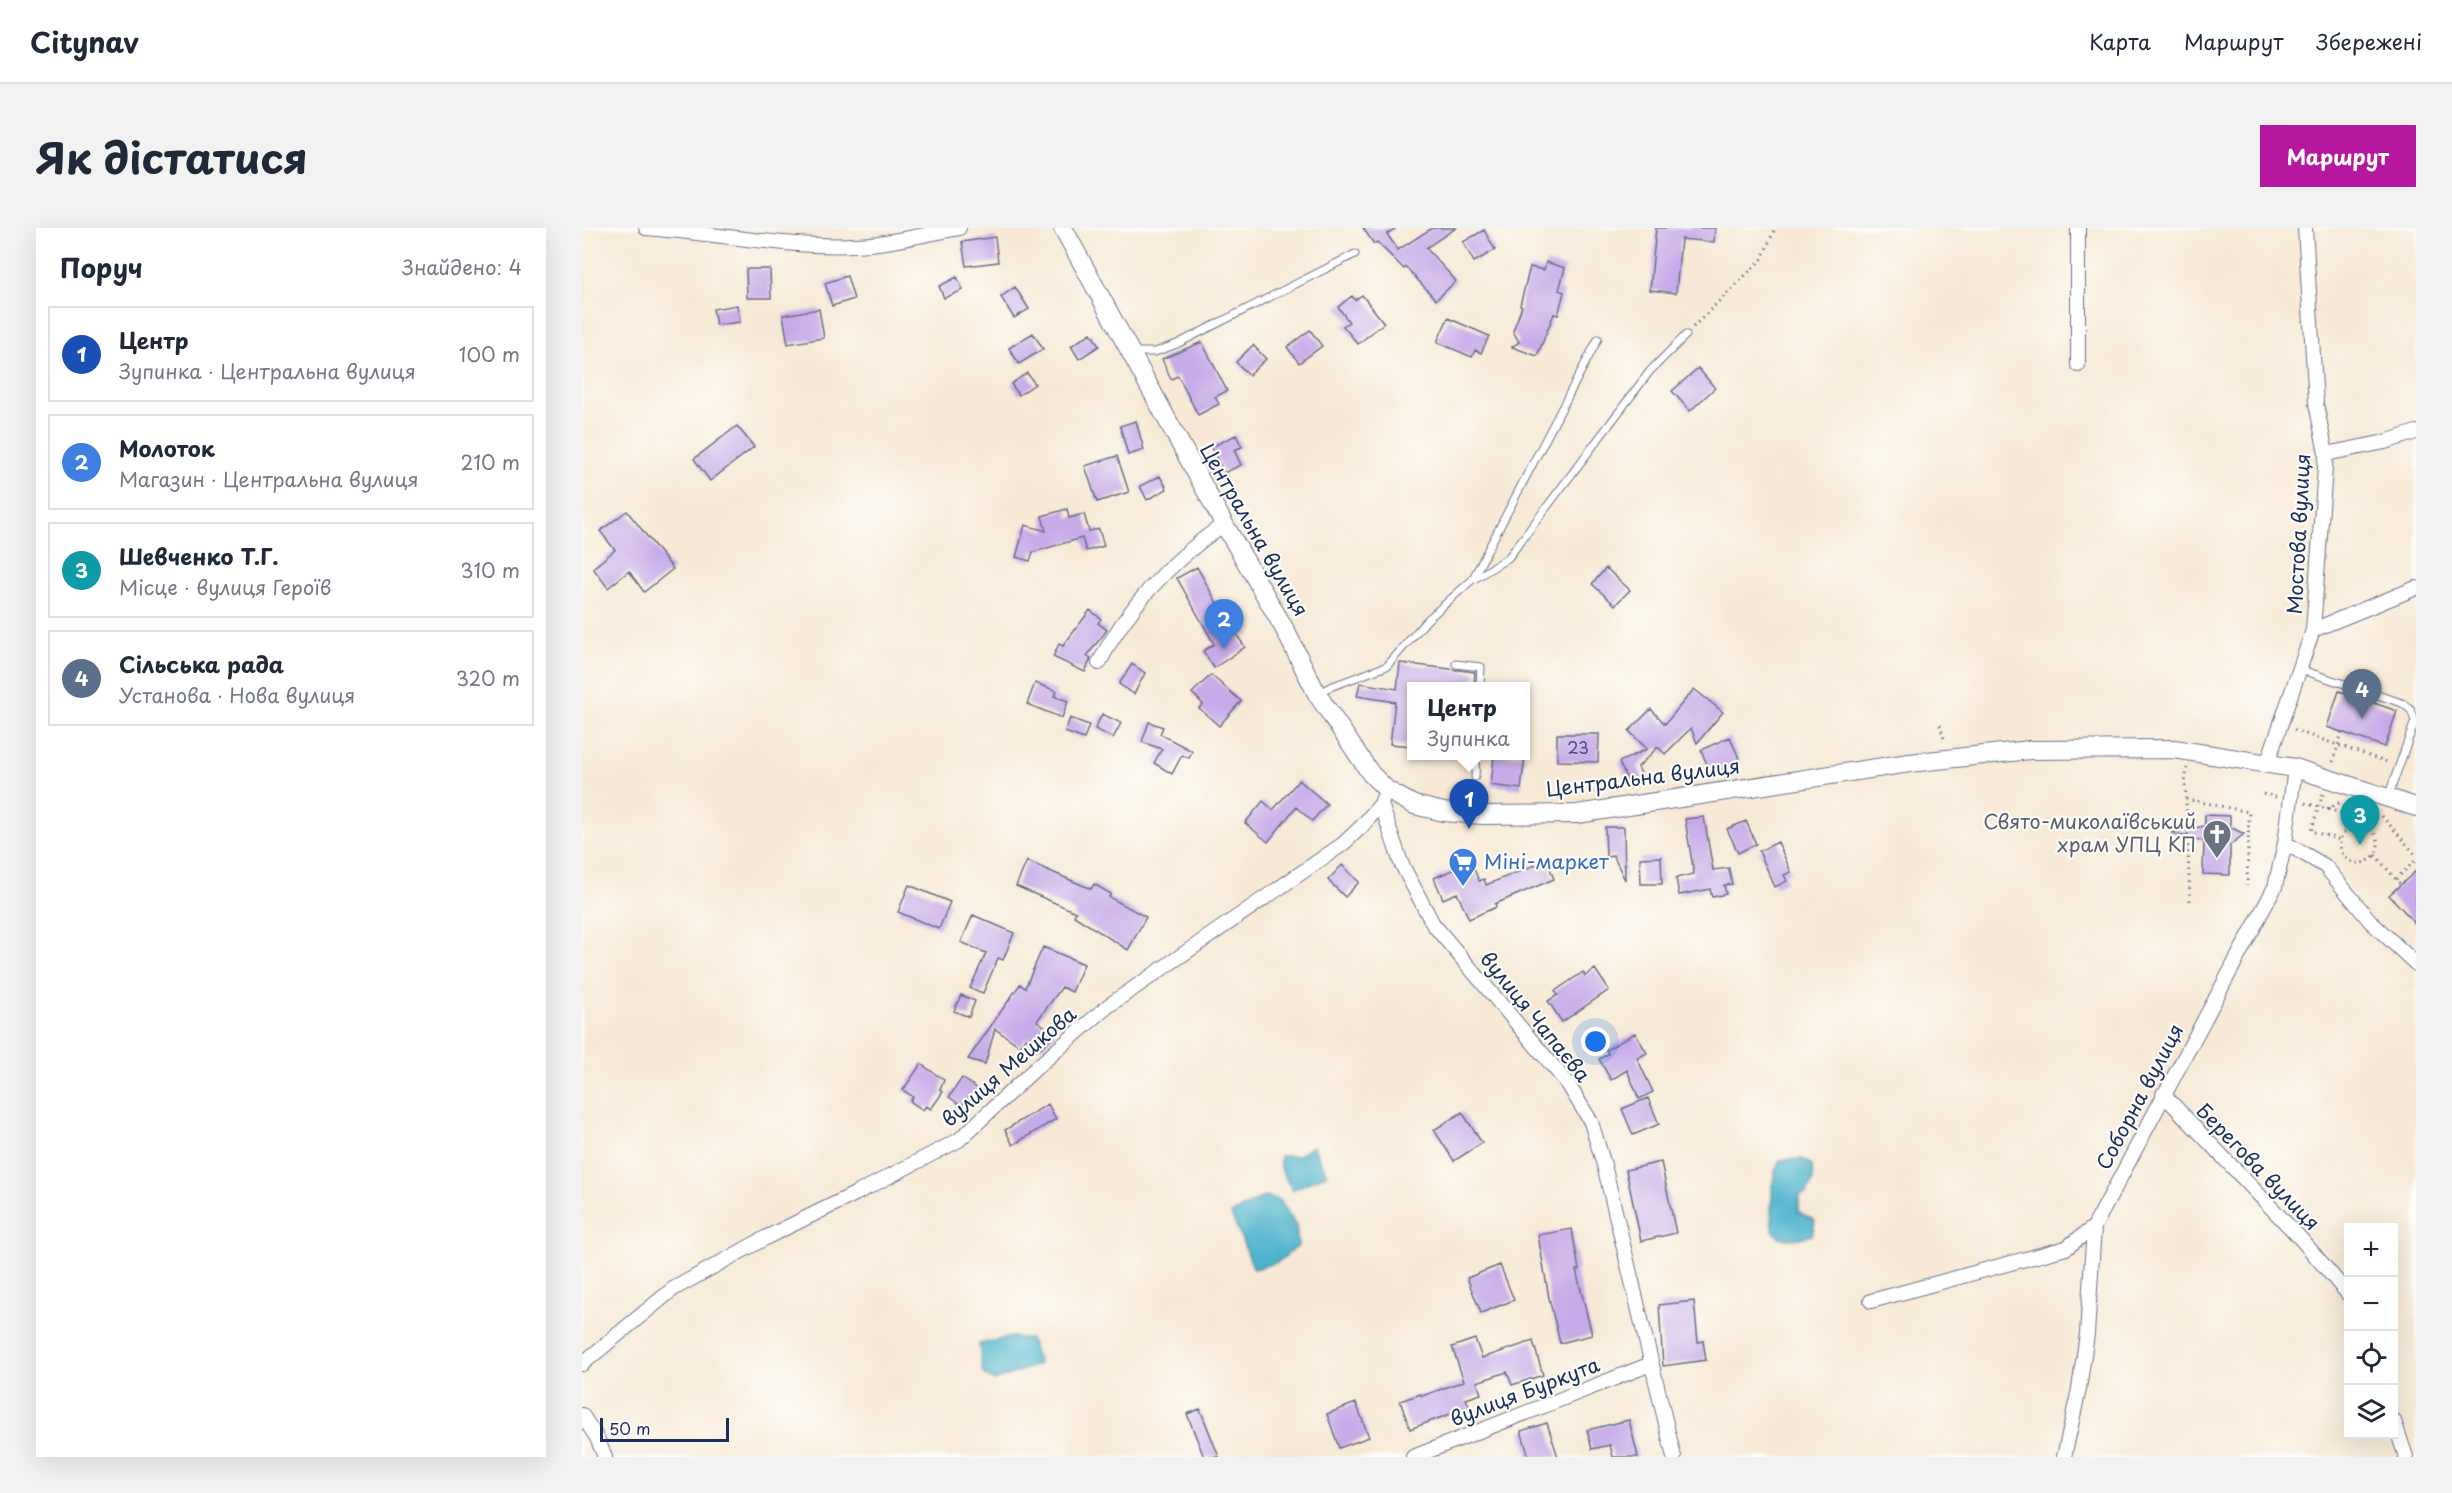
<!DOCTYPE html>
<html lang="uk">
<meta charset="utf-8">
<style>
body{margin:0;font-family:"Playpen Sans",sans-serif;background:#f2f2f3;color:#1f2937}
.controls{position:absolute;right:18px;bottom:18px;display:grid;overflow:hidden;border-radius:0px;box-shadow:0 6px 24px #0002}
.controls button{width:54px;height:54px;display:grid;place-items:center;padding:0;border:0;border-bottom:2px solid #e0e1e3;background:#fff;color:#1f2937;font:30px sans-serif}
.scale{position:absolute;left:18px;bottom:15px;width:129px;box-sizing:border-box;padding-left:6px;border:3px solid #1b2f5e;border-top:0;font-size:16px;line-height:21px;white-space:nowrap;color:#1b2f5e;-webkit-text-stroke:4px #fdfcf7;paint-order:stroke}
.you{position:absolute;left:1014px;top:814px;width:21px;height:21px;margin:-15px;border:4px solid #fff;border-radius:50%;background:#1a73e8;box-shadow:0 0 0 9px #1a73e833}
.badge{display:grid;place-items:center;width:39px;height:39px;border-radius:50%;background:#b5179e;color:#fff;font-size:20px;font-weight:700}
.pin{position:absolute;translate:-50% -50px;filter:drop-shadow(0 2px 3px #0008)}
.pin::after{content:'';position:absolute;top:32px;width:21px;height:18px;background:inherit;clip-path:polygon(0 0,100% 0,50% 100%)}
.popup{position:absolute;left:825px;top:454px;width:123px;height:78px;box-sizing:border-box;display:grid;place-content:center;border-radius:0px;background:#fff;filter:drop-shadow(0 2px 4px #0005);font-size:20px;white-space:nowrap;color:#747a83}
.popup b{font-size:22px;color:#1f2937}
.popup::after{content:'';position:absolute;left:50%;top:100%;margin-left:-12px;border:12px solid transparent;border-top-color:#fff}
.list{margin:0;padding:0;list-style:none}
h2{display:flex;justify-content:space-between;align-items:center;height:78px;margin:0;padding:0 24px;font-size:26px}
h2 small{font-size:20px;font-weight:400;color:#747a83}
.list li{display:grid;grid-template-columns:39px 1fr auto;gap:18px;align-items:center;box-sizing:border-box;height:96px;margin:0 12px 12px;padding:0 12px;border:2px solid #e0e1e3;border-radius:0px}
.list b{display:block;font-size:22px;white-space:nowrap}
.list p{margin:0;font-size:20px;white-space:nowrap;color:#747a83}
.list em{font-size:20px;font-style:normal;color:#747a83}
.icon{flex:none;width:33px;height:33px;fill:none;stroke:currentColor;stroke-width:2;stroke-linecap:round;stroke-linejoin:round}
.map{position:relative;flex:none;width:1834px;height:1229px;overflow:hidden;border-radius:0px}
header{display:flex;align-items:center;gap:36px;box-sizing:border-box;height:84px;padding:0 30px;background:#fff;border-bottom:2px solid #e0e1e3}
header strong{font-size:28px}
nav{display:flex;gap:33px;margin-inline-start:auto;font-size:21px}
.intro{display:flex;align-items:center;justify-content:space-between;box-sizing:border-box;height:144px;padding:0 36px}
h1{margin:0;font-size:42px}
.button{padding:15px 27px;border-radius:0px;background:#b5179e;color:#fff;font-size:21px;font-weight:700}
main{display:flex;gap:36px;padding:0 36px}
aside{flex:1;background:#fff;border-radius:0px;box-shadow:0 6px 24px #0002}
.map>svg:first-child{display:block}
.water{fill:#4db4cc;stroke:#347295;stroke-width:1.5}
.building{fill:#c7aae8}
.lines{fill:none;stroke-linecap:round;stroke-linejoin:round}
.service-casing{stroke:#687088;stroke-width:9}
.minor-casing{stroke:#687088;stroke-width:16}
.tertiary-casing{stroke:#687088;stroke-width:20}
.path{stroke:#687088;stroke-width:3;stroke-dasharray:1.5 4.5;stroke-linecap:butt}
.service{stroke:#fff;stroke-width:7}
.minor{stroke:#fff;stroke-width:14}
.tertiary{stroke:#fff;stroke-width:18}
.labels{text-anchor:middle;stroke-width:4.5;stroke-linejoin:round;paint-order:stroke}
.number-label{font-size:16px;fill:#464e80}
.street-label{font-size:20px;fill:#1b2f5e;stroke:#fdfcf7}
.worship-label{font-size:20px;fill:#5b616d;stroke:#fdfcf7;text-anchor:end}
.shop-label{font-size:20px;fill:#366cbe;stroke:#fdfcf7;text-anchor:start}
</style>
<header>
<strong>Citynav</strong>
<nav><a>Карта</a><a>Маршрут</a><a>Збережені</a></nav>
</header>
<div class="intro"><h1>Як дістатися</h1><a class="button">Маршрут</a></div>
<main>
<aside>
<h2>Поруч<small>Знайдено: 4</small></h2>
<ul class="list">
<li><span class="badge" style="background:#1a4fb4">1</span><div><b>Центр</b><p>Зупинка · Центральна вулиця</p></div><em>100 m</em></li>
<li><span class="badge" style="background:#3f7fe0">2</span><div><b>Молоток</b><p>Магазин · Центральна вулиця</p></div><em>210 m</em></li>
<li><span class="badge" style="background:#0f9aa8">3</span><div><b>Шевченко Т.Г.</b><p>Місце · вулиця Героїв</p></div><em>310 m</em></li>
<li><span class="badge" style="background:#5c6f8a">4</span><div><b>Сільська рада</b><p>Установа · Нова вулиця</p></div><em>320 m</em></li>
</ul>
</aside>
<div class="map">
<svg width="1834" height="1229" viewBox="0 0 1834 1229">
<rect width="100%" height="100%" fill="#fdfcf7"/>
<filter id="ink" filterUnits="userSpaceOnUse"><feTurbulence type="fractalNoise" baseFrequency=".0167" numOctaves="2"/><feDisplacementMap in="SourceGraphic" scale="12" xChannelSelector="R" yChannelSelector="G"/><feConvolveMatrix kernelMatrix="1 2 1 2 8 2 1 2 1" color-interpolation-filters="sRGB"/></filter>
<filter id="wash" filterUnits="userSpaceOnUse"><feTurbulence type="fractalNoise" baseFrequency=".008" numOctaves="4" result="noise"/><feDisplacementMap in="SourceGraphic" scale="24" xChannelSelector="R" yChannelSelector="G"/><feGaussianBlur stdDeviation="1.35" result="paint"/><feColorMatrix in="noise" values="0 0 0 0 0 0 0 0 0 0 0 0 0 0 0 0 0 1.4 0 .05"/><feComposite in="paint" operator="in"/></filter>
<g filter="url(#wash)">
<rect width="100%" height="100%" fill="#f7e9d5"/>
<path class="water" d="M731 918 745 946 710 962 698 939V928H715Z
M1220 931 1230 937 1231 952 1225 965 1217 968V984L1233 993 1230 1007C1190 1018 1187 1006 1190 969 1191 955 1191 944 1198 932Z
M683 968 698 972 714 997 716 1018 696 1034 672 1041 649 986Z
M429 1109 448 1111 457 1136 412 1153 401 1146 397 1116Z"/>
<g id="blocks">
<path class="building" d="M781 0H814L805 6 816 22 850 0H874L844 20 874 53 854 72 824 39 822 41 795 14 792 16Z
M1074 0H1133L1132 14 1099 11 1094 65 1068 62Z
M902 2 913 22 892 34 881 14Z
M413 9 416 34 384 38 380 14Z
M964 34 983 40 977 62 982 64 976 87 972 86 955 128 930 119 937 114 931 103 940 78 938 77 948 39 962 42Z
M164 41H188L189 70H165Z
M265 48 272 71 250 78 243 55Z
M375 49 381 62 362 70 357 58Z
M433 59 447 81 432 90 419 69Z
M780 67 802 95 776 116 761 98 767 94 756 79 770 68 773 72Z
M155 77 158 94 134 97 131 81Z
M237 81 242 110 206 116 201 87Z
M866 90 907 108 899 125 893 122 890 129 855 114Z
M728 102 740 118 717 135 705 119Z
M451 105 461 121 437 136 427 120Z
M509 105 517 118 497 131 489 118Z
M620 114 645 163 633 169 637 176 616 187 596 148 589 151 580 131Z
M671 117 684 131 667 147 654 134Z
M1116 140 1133 160 1108 183 1090 163Z
M445 145 453 156 437 167 429 156Z
M554 193 562 222 546 227 538 198Z
M155 198 172 219 128 253 112 231Z
M654 207 660 219 652 222 659 237 642 245 629 219Z
M535 228 547 264 515 274 503 238Z
M578 248 585 261 565 272 558 258Z
M485 281 487 290 502 286 507 303 517 301 522 318 504 323 500 310 451 324 448 333 434 329 443 297 464 303 460 288Z
M45 283 91 341 62 364 47 343 26 360 11 340 33 322 18 303Z
M615 339 651 404 652 403 663 419 632 440 621 423 632 416 595 350Z
M1024 340 1048 362 1033 377 1010 356Z
M508 382 519 391 516 395 525 402 505 428 509 430 503 444 471 429 477 416 481 418Z
M818 435 893 444 892 459H830V518L808 516 813 474 775 468 778 455 815 461Z
M550 436 563 445 552 466 537 456Z
M629 447 659 473 637 498 617 480 621 476 610 465Z
M453 455 475 463 472 468 486 473 480 490 445 476Z
M1112 461 1141 484 1115 515 1109 500 1083 526 1076 519 1056 539 1062 552 1048 558 1037 534 1065 521 1047 503 1069 481 1083 496Z
M1757 463 1815 483 1803 519 1745 499Z
M520 486 539 495 531 510 513 501Z
M488 490 507 497 502 511 483 504Z
M567 494 581 499 578 506 610 523 607 530 600 527 590 546 572 535 580 521 560 514Z
M975 506H1017L1016 534 975 533Z
M1148 509 1158 533 1129 546 1119 522Z
M912 528H943L939 561 909 557Z
M717 552 745 576 730 593 714 579 686 614 663 595 681 573 691 582Z
M1623 587 1648 588V599L1662 606 1648 617V647L1621 646 1622 613 1589 605 1623 598Z
M1122 589 1131 642 1147 640 1150 656 1142 657 1144 666 1130 669 1128 661 1097 667 1094 650 1112 646 1103 591Z
M1164 593 1174 616 1156 625 1145 601Z
M1023 599H1042L1043 652 1031 627 1024 630Z
M1196 614 1209 644 1202 647 1205 653 1193 659 1177 623Z
M1079 629 1080 656H1059L1058 630Z
M965 632 972 651 913 676 914 679 887 691 875 665 861 671 852 650 889 634 897 653 902 651 904 657Z
M445 633 509 661 512 656 529 666 527 669 564 689 546 722 492 688 494 684 434 658Z
M760 637 777 654 763 669 746 652Z
M1834 643V696L1807 667Z
M327 657 368 674 357 701 316 684Z
M391 687 432 705 421 732 416 730 401 765 388 760 404 725 379 714Z
M461 719 502 736 490 764 480 759 455 793 474 806 458 820 444 810 438 818 413 801 403 836 386 831 438 756 443 760Z
M1013 741 1027 762 980 794 966 773 976 767 973 763 1001 744 1003 748Z
M379 767 393 773 387 789 372 783Z
M1053 805 1065 825 1055 830 1071 864 1057 871 1045 842 1029 852 1017 831 1026 826 1024 822Z
M339 836 362 852 358 862 361 864 349 881 344 878 341 882 328 873 331 869 321 862Z
M380 850 400 864 392 876 385 871 380 878 367 869Z
M1066 870 1077 896 1051 907 1040 881Z
M466 876 474 891 431 917 423 902Z
M880 884 900 915 872 933 852 902Z
M1079 934 1094 1005 1059 1013 1044 942Z
M990 1001 997 1042H994L1010 1107 978 1115 967 1070 956 1007Z
M918 1037 932 1072 899 1085 885 1050Z
M1112 1073 1116 1114 1121 1113 1124 1132 1081 1138 1077 1077Z
M893 1111 900 1130 951 1113 961 1147 930 1157 925 1144 895 1154 899 1166 884 1171 889 1183 873 1189 871 1185 828 1201 818 1173 839 1166 840 1168 882 1153 870 1119Z
M774 1175 787 1209 757 1220 745 1186Z
M618 1181 637 1229H622L605 1186Z
M1047 1192 1056 1229H1031L1028 1217 1010 1221 1005 1202Z
M965 1195 976 1229H947L939 1203Z"/>
</g>
</g>
<g filter="url(#ink)">
<use href="#blocks" fill-opacity="0" stroke="#687088" stroke-width="1.5"/>
<g class="lines">
<g class="service-casing">
<path id="service" d="M552 124H573L595 116 773 26
M892 351 926 330 1068 143 1104 107
M874 436 899 439 898 458
M1717 441 1820 475 1829 482 1833 493 1806 569
M735 466 748 459 805 438 845 392 890 352 1016 111
M893 549 894 528"/>
</g>
<g class="minor-casing">
<path id="minor" d="M64 0C133 5 203 20 273 17 307 16 343 6 377 0
M1496 0V137
M1744 226 1803 214 1834 204
M1731 402 1834 360
M517 435C546 377 589 333 642 296
M1685 536 1731 402 1744 226 1734 175 1723 0
M801 570 799 576 819 635 851 696 986 856 1009 894 1022 937 1092 1229
M1703 615 1743 638 1789 694 1834 736
M1581 866 1719 1011 1766 1066
M1289 1073 1484 1020 1512 999
M0 1136 91 1061 185 1009 273 966 377 912 454 840 526 778 761 616 780 598 799 576
M0 1187 15 1210 23 1229
M1812 1193 1824 1229
M831 1229 1069 1136
M1482 1229 1497 1161 1505 1106 1512 999 1693 659 1703 615 1713 540"/>
</g>
<g class="tertiary-casing">
<path id="tertiary" d="M481 0 642 296 702 400 735 466 789 546 805 562 832 577 862 584 901 587 995 586 1327 535 1448 522 1592 521 1713 540 1834 579"/>
</g>
<path class="path" d="M1111 99 1180 31 1193 0
M1358 497 1363 514
M1712 502 1808 535
M1751 534 1760 504
M1681 566 1694 569
M1741 566 1729 603 1759 612
M1604 571 1603 555 1605 540
M1723 575 1760 585
M1745 581 1761 573
M1800 588 1834 627
M1758 616a19 19 0 1 1 38 0a19 19 0 1 1-38 0Z
M1793 627 1819 657
M1814 651 1834 632
M1608 673 1604 571 1667 584 1665 658"/>
<use href="#service" class="service"/>
<use href="#minor" class="minor"/>
<use href="#tertiary" class="tertiary"/>
</g>
</g>
<defs>
<g id="church-pin" transform="scale(1.5)"><path d="M0 17L-7.5 6A9.5 9.5 0 1 1 7.5 6Z" fill="#6b7280" stroke="#fdfcf7"/><path d="M-1.2-6h2.4v3.5h3.3v2.4h-3.3V6h-2.4V-.1h-3.3v-2.4h3.3Z" fill="#fff"/></g>
<g id="supermarket-pin" transform="scale(1.5)"><path d="M0 17L-7.5 6A9.5 9.5 0 1 1 7.5 6Z" fill="#3f7fe0" stroke="#fdfcf7"/><path d="M-6-5.5h2.5l.6 2H6L4.5 2H-2.5L-4.4-4H-6ZM-1.5 3.2a1.3 1.3 0 1 0 .1 0ZM3 3.2a1.3 1.3 0 1 0 .1 0Z" fill="#fff"/></g>
</defs>
<g fill-rule="evenodd">
<use href="#church-pin" x="1635" y="606"/>
<use href="#supermarket-pin" x="881" y="634"/>
</g>
<g class="labels">
<g class="number-label">
<text x="996" y="526">23</text>
</g>
<g class="street-label">
<text transform="translate(672 302) rotate(60)" y="7">Центральна вулиця</text>
<text transform="translate(1717 306) rotate(-87)" y="7">Мостова вулиця</text>
<text transform="translate(1061 550) rotate(-7)" y="7">Центральна вулиця</text>
<text transform="translate(953 789) rotate(51)" y="7">вулиця Чапаєва</text>
<text transform="translate(427 839) rotate(-41)" y="7">вулиця Мешкова</text>
<text transform="translate(1558 869) rotate(-62)" y="7">Соборна вулиця</text>
<text transform="translate(1676 939) rotate(46)" y="7">Берегова вулиця</text>
<text transform="translate(943 1164) rotate(-21)" y="7">вулиця Буркута</text>
</g>
<g class="worship-label">
<text x="1614" y="601">Свято-миколаївський<tspan x="1614" dy="23">храм УПЦ КП</tspan></text>
</g>
<g class="shop-label">
<text x="902" y="641">Міні-маркет</text>
</g>
</g>
</svg>
<div class="controls">
<button>+</button>
<button>−</button>
<button><svg class="icon" aria-label="locate" viewBox="0 0 24 24"><circle cx="12" cy="12" r="6"/><path d="M12 2v4M12 18v4M2 12h4M18 12h4"/></svg></button>
<button><svg class="icon" aria-label="layers" viewBox="0 0 24 24"><path d="M12 4l9 5-9 5-9-5zM3 14l9 5 9-5"/></svg></button>
</div>
<div class="scale">50 m</div>
<div class="you"></div>
<div class="pin badge" style="left:887px;top:601px;background:#1a4fb4">1</div>
<div class="popup"><b>Центр</b>Зупинка</div>
<div class="pin badge" style="left:642px;top:421px;background:#3f7fe0">2</div>
<div class="pin badge" style="left:1778px;top:617px;background:#0f9aa8">3</div>
<div class="pin badge" style="left:1780px;top:491px;background:#5c6f8a">4</div>
</div>
</main>
